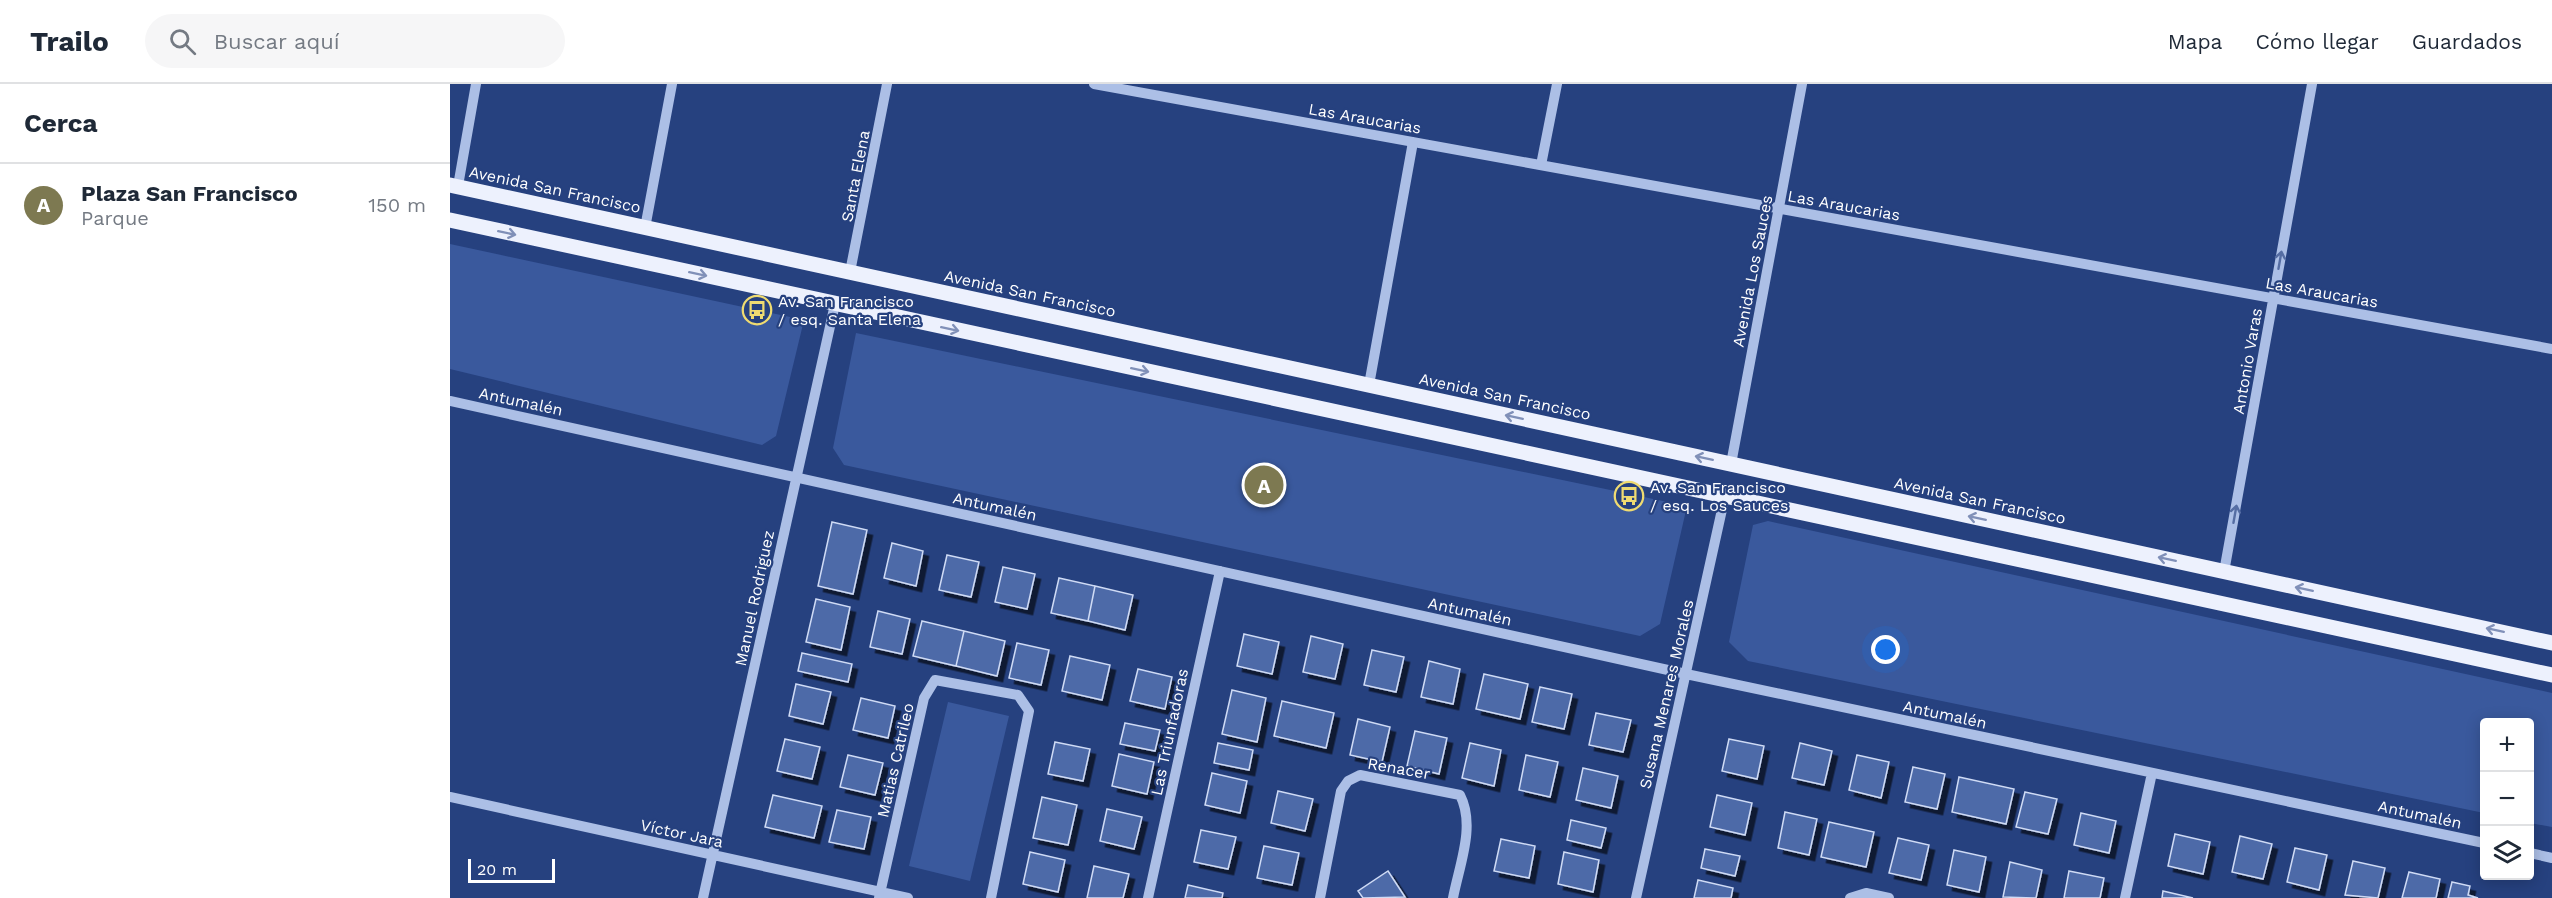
<!DOCTYPE html>
<html lang="es">
<meta charset="utf-8">
<style>
body{margin:0;font-family:"Work Sans",sans-serif;background:#f6f6f7;color:#1f2937}
.controls{position:absolute;right:18px;bottom:18px;display:grid;overflow:hidden;border-radius:6px;box-shadow:0 3px 15px #0003}
.controls button{width:54px;height:54px;display:grid;place-items:center;padding:0;border:0;border-bottom:2px solid #e0e1e3;background:#fff;color:#1f2937;font:30px sans-serif}
.scale{position:absolute;left:18px;bottom:15px;width:87px;box-sizing:border-box;padding-left:6px;border:3px solid #fff;border-top:0;font-size:16px;line-height:21px;white-space:nowrap;color:#fff;-webkit-text-stroke:4px #26417f;paint-order:stroke}
.you{position:absolute;left:1436px;top:566px;width:21px;height:21px;margin:-15px;border:4px solid #fff;border-radius:50%;background:#1a73e8;box-shadow:0 0 0 9px #1a73e833}
.badge{display:grid;place-items:center;width:39px;height:39px;border-radius:50%;background:#7d7951;color:#fff;font-size:20px;font-weight:700}
.pin{position:absolute;translate:-50% -50%;border:3px solid #fff;box-shadow:0 2px 6px #0006}
.list{margin:0;padding:0;list-style:none}
h2{display:flex;justify-content:space-between;align-items:center;height:78px;margin:0;padding:0 24px;font-size:26px}
h2 small{font-size:20px;font-weight:400;color:#747a83}
.list li{display:grid;grid-template-columns:39px 1fr auto;gap:18px;align-items:center;box-sizing:border-box;height:84px;padding:0 24px;border-top:2px solid #e0e1e3}
.list b{display:block;font-size:22px;white-space:nowrap}
.list p{margin:0;font-size:20px;white-space:nowrap;color:#747a83}
.list em{font-size:20px;font-style:normal;color:#747a83}
.icon{flex:none;width:33px;height:33px;fill:none;stroke:currentColor;stroke-width:2;stroke-linecap:round;stroke-linejoin:round}
.map{position:relative;flex:none;width:2102px;height:814px;overflow:hidden}
header{display:flex;align-items:center;gap:36px;box-sizing:border-box;height:84px;padding:0 30px;background:#fff;border-bottom:2px solid #e0e1e3}
header strong{font-size:28px}
nav{display:flex;gap:33px;margin-inline-start:auto;font-size:21px}
.search{width:420px;height:54px;background:#f6f6f7;display:flex;align-items:center;gap:15px;box-sizing:border-box;padding:0 21px;border-radius:33px;color:#747a83;font-size:22px}
main{display:flex}
aside{flex:1;background:#fff}
.map>svg:first-child{display:block}
.green{fill:#3a599d}
.building{fill:#4e6aa8;stroke:#cfdbf5;stroke-width:1.5;filter:url(#shadow)}
.lines{fill:none;stroke-linecap:round;stroke-linejoin:round}
.minor{stroke:#acbfe6;stroke-width:10}
.major{stroke:#edf1fd;stroke-width:15}
.oneway{stroke:#8090b8}
.oneway2{stroke:#556da3}
.labels{text-anchor:middle;stroke-width:4.5;stroke-linejoin:round;paint-order:stroke}
.street-label{font-size:16px;fill:#fff;stroke:#26417f}
.poi-label{font-size:16px;fill:#fff;stroke:#26417f;text-anchor:start}
</style>
<header>
<strong>Trailo</strong>
<div class="search"><svg class="icon" aria-label="search" viewBox="0 0 24 24"><circle cx="10" cy="10" r="6"/><path d="M15 15l6 6"/></svg>Buscar aquí</div>
<nav><a>Mapa</a><a>Cómo llegar</a><a>Guardados</a></nav>
</header>
<main>
<aside>
<h2>Cerca<small></small></h2>
<ul class="list">
<li><span class="badge">A</span><div><b>Plaza San Francisco</b><p>Parque</p></div><em>150 m</em></li>
</ul>
</aside>
<div class="map">
<svg width="2102" height="814" viewBox="0 0 2102 814">
<defs>
<filter id="shadow"><feDropShadow dx="5.5" dy="5.5" stdDeviation="0" flood-color="#0009"/></filter>
</defs>
<rect width="100%" height="100%" fill="#26417f"/>
<path class="green" d="M0 160 354 236 326 352 312 361 0 285Z
M406 249 1237 422 1210 540 1190 552 394 381 383 364Z
M1318 437 2102 609V743L2080 739V638H2034V729L1298 577 1279 558 1303 441Z
M498 618 559 632 520 797 459 782Z"/>
<path class="building" d="M382 438 417 446 403 510 368 502Z
M442 459 473 467 466 502 434 494Z
M497 471 529 478 521 513 489 506Z
M553 483 585 490 577 525 545 518Z
M609 494 645 502 638 537 601 529Z
M645 502 683 511 675 546 638 537Z
M366 515 400 523 391 566 356 558Z
M428 527 460 535 452 570 420 563Z
M472 537 514 547 506 582 463 572Z
M514 547 555 557 547 592 506 582Z
M794 550 829 558 822 590 787 582Z
M861 552 893 560 885 595 853 588Z
M567 559 599 566 591 601 559 594Z
M922 566 954 573 946 608 914 601Z
M352 569 402 580 398 598 348 587Z
M620 572 660 581 652 616 612 607Z
M979 577 1010 585 1003 620 971 613Z
M688 585 722 593 715 625 680 617Z
M1034 590 1078 600 1070 635 1026 625Z
M346 600 381 608 373 640 339 632Z
M1090 603 1122 610 1114 645 1082 638Z
M782 606 816 614 807 658 772 650Z
M411 614 445 622 438 654 403 646Z
M832 617 884 629 876 664 824 652Z
M1146 629 1181 636 1173 668 1139 661Z
M908 635 940 643 932 678 900 671Z
M675 639 710 646 705 667 670 660Z
M965 647 997 654 989 690 957 682Z
M335 655 370 663 362 695 327 687Z
M1279 655 1314 662 1307 695 1272 687Z
M605 658 640 665 633 697 598 690Z
M768 659 803 666 799 686 764 679Z
M1020 659 1051 666 1044 702 1012 694Z
M1350 659 1382 667 1374 701 1342 694Z
M669 670 704 678 697 710 662 702Z
M398 671 433 679 425 711 390 703Z
M1076 671 1108 678 1100 713 1069 706Z
M1407 671 1439 678 1431 714 1399 706Z
M1463 683 1495 690 1487 725 1455 718Z
M1133 684 1168 692 1161 724 1126 716Z
M762 689 797 697 790 729 755 721Z
M1509 693 1564 705 1556 740 1502 728Z
M828 707 863 715 855 747 821 739Z
M1575 708 1607 715 1598 750 1566 743Z
M323 711 372 722 364 754 315 743Z
M1267 711 1302 719 1295 751 1260 743Z
M592 713 627 721 618 761 583 754Z
M657 725 692 733 684 765 650 757Z
M387 726 421 733 414 765 379 758Z
M1335 728 1367 735 1359 771 1328 764Z
M1631 729 1666 737 1659 769 1624 761Z
M1121 736 1156 744 1151 764 1117 756Z
M1379 738 1424 748 1416 783 1371 773Z
M751 746 786 753 778 785 744 778Z
M1725 750 1760 758 1753 790 1718 782Z
M1790 752 1822 760 1813 795 1782 788Z
M1448 754 1479 761 1471 796 1439 789Z
M1051 755 1085 762 1079 794 1044 787Z
M814 762 849 769 842 801 807 794Z
M1845 764 1877 771 1869 806 1837 798Z
M1255 765 1290 772 1285 792 1251 784Z
M1504 766 1536 773 1529 808 1497 801Z
M580 768 615 776 608 808 573 800Z
M1114 768 1149 776 1143 808 1108 800Z
M1903 777 1935 784 1928 814 1895 811Z
M1560 778 1592 786 1586 814 1553 813Z
M644 782 679 790 673 814H637Z
M938 787 955 813 913 814 908 807Z
M1619 787 1654 794 1650 814H1614Z
M1959 788 1990 795 1986 814H1952Z
M1248 796 1283 804 1281 814H1244Z
M2002 798 2020 802 2018 811 2028 814H1998Z
M738 801 773 809 772 814H735Z
M1713 807 1743 814H1712Z"/>
<g class="lines">
<path class="minor" d="M644 0 2102 265
M1091 81 1107 0
M8 102 26 0
M195 144 222 0
M400 188 437 0
M919 301 963 58
M0 317 1236 590 2034 759
M1281 380 1352 0
M1774 488 1862 0
M0 713 458 814
M2080 769 2102 774
M253 814 385 220
M429 814 474 614 485 596 568 611 579 627 541 814
M698 814 770 487
M870 814 891 707 898 697 910 691 1010 711C1026 742 1009 782 1003 814
M1186 814 1275 412
M1400 814 1416 809 1439 814
M1675 814 1702 689"/>
<path class="major" d="M0 101 2102 559
M0 136 2102 591"/>
</g>
<defs><path id="oneway-shaft" d="M-6 0H5M1.5-3L5.5 0L1.5 3" fill="none" stroke-width="1.6" stroke-linecap="round" stroke-linejoin="round" transform="scale(1.5)"/></defs>
<g class="oneway">
<use href="#oneway-shaft" transform="translate(57 149) rotate(12)"/>
<use href="#oneway-shaft" transform="translate(248 190) rotate(12)"/>
<use href="#oneway-shaft" transform="translate(500 245) rotate(12)"/>
<use href="#oneway-shaft" transform="translate(690 286) rotate(12)"/>
<use href="#oneway-shaft" transform="translate(1064 333) rotate(-168)"/>
<use href="#oneway-shaft" transform="translate(1254 374) rotate(-168)"/>
<use href="#oneway-shaft" transform="translate(1527 434) rotate(-168)"/>
<use href="#oneway-shaft" transform="translate(1717 475) rotate(-168)"/>
<use href="#oneway-shaft" transform="translate(1854 505) rotate(-168)"/>
<use href="#oneway-shaft" transform="translate(2045 546) rotate(-168)"/>
</g>
<g class="oneway2">
<use href="#oneway-shaft" transform="translate(1830 176) rotate(-80)"/>
<use href="#oneway-shaft" transform="translate(1785 430) rotate(-80)"/>
</g>
<defs>
<g id="bus-ring" transform="scale(1.5)"><circle r="9.5" fill="#26417f" stroke="#efdb71" stroke-width="1.5"/><path d="M-5-6H5V4H4V6H2V4H-2V6H-4V4H-5ZM-3.5-4V0h7V-4ZM-3.5 1.2v1.5H-2V1.2ZM2 1.2v1.5H3.5V1.2Z" fill="#efdb71"/></g>
</defs>
<g fill-rule="evenodd">
<use href="#bus-ring" x="307" y="226"/>
<use href="#bus-ring" x="1179" y="412"/>
</g>
<g class="labels">
<g class="street-label">
<text transform="translate(915 34) rotate(10)" y="6">Las Araucarias</text>
<text transform="translate(405 92) rotate(-79)" y="6">Santa Elena</text>
<text transform="translate(105 105) rotate(12)" y="6">Avenida San Francisco</text>
<text transform="translate(1394 121) rotate(10)" y="6">Las Araucarias</text>
<text transform="translate(1302 187) rotate(-79)" y="6">Avenida Los Sauces</text>
<text transform="translate(1872 208) rotate(10)" y="6">Las Araucarias</text>
<text transform="translate(580 209) rotate(12)" y="6">Avenida San Francisco</text>
<text transform="translate(1797 277) rotate(-80)" y="6">Antonio Varas</text>
<text transform="translate(1055 312) rotate(12)" y="6">Avenida San Francisco</text>
<text transform="translate(71 317) rotate(12)" y="6">Antumalén</text>
<text transform="translate(1530 416) rotate(12)" y="6">Avenida San Francisco</text>
<text transform="translate(545 422) rotate(12)" y="6">Antumalén</text>
<text transform="translate(304 514) rotate(-78)" y="6">Manuel Rodriguez</text>
<text transform="translate(1020 527) rotate(12)" y="6">Antumalén</text>
<text transform="translate(1216 610) rotate(-77)" y="6">Susana Menares Morales</text>
<text transform="translate(1495 630) rotate(12)" y="6">Antumalén</text>
<text transform="translate(719 648) rotate(-78)" y="6">Las Triunfadoras</text>
<text transform="translate(445 676) rotate(-77)" y="6">Matias Catrileo</text>
<text transform="translate(949 684) rotate(10)" y="6">Renacer</text>
<text transform="translate(1970 730) rotate(12)" y="6">Antumalén</text>
<text transform="translate(232 749) rotate(12)" y="6">Víctor Jara</text>
</g>
<g class="poi-label">
<text x="328" y="223">Av. San Francisco<tspan x="328" dy="18">/ esq. Santa Elena</tspan></text>
<text x="1200" y="409">Av. San Francisco<tspan x="1200" dy="18">/ esq. Los Sauces</tspan></text>
</g>
</g>
</svg>
<div class="controls">
<button>+</button>
<button>−</button>
<button><svg class="icon" aria-label="layers" viewBox="0 0 24 24"><path d="M12 4l9 5-9 5-9-5zM3 14l9 5 9-5"/></svg></button>
</div>
<div class="scale">20 m</div>
<div class="you"></div>
<div class="pin badge" style="left:814px;top:401px">A</div>
</div>
</main>
